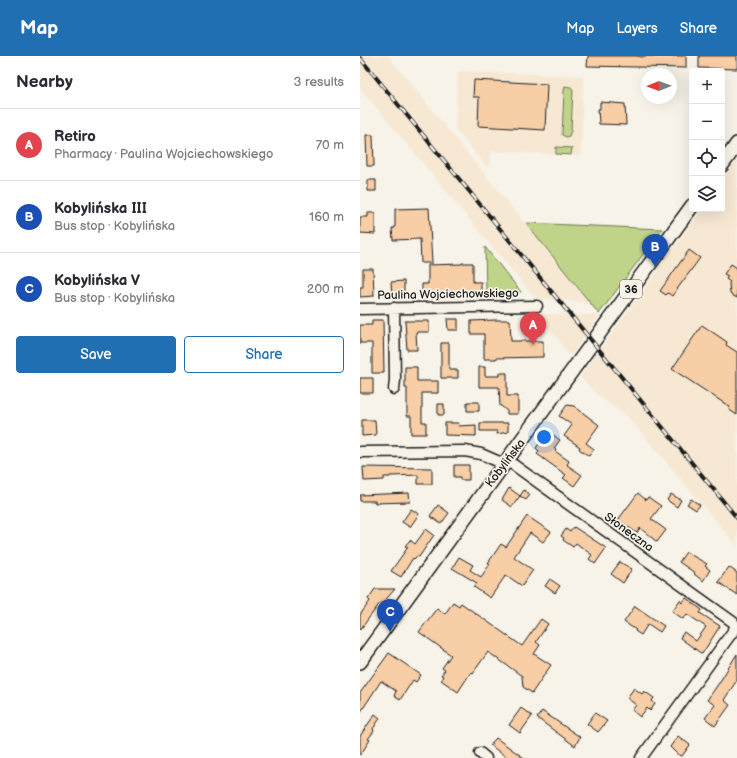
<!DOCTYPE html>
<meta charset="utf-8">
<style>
body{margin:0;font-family:"Balsamiq Sans",sans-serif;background:#f7f7f7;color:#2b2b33}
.controls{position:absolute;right:12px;top:12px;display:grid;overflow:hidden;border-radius:4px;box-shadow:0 4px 16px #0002}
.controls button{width:36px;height:36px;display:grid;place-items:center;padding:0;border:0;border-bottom:1px solid #e1e1e2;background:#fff;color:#2b2b33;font:20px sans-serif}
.compass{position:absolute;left:281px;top:12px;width:36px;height:36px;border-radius:50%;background:#fff;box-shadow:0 4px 16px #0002;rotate:269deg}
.you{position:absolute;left:184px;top:381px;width:14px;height:14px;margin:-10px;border:3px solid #fff;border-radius:50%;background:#1a73e8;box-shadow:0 0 0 6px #1a73e833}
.badge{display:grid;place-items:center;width:26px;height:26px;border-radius:50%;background:#1f6fb2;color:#fff;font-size:13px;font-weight:700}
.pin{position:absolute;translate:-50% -33px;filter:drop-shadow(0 1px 2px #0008)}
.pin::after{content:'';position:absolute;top:21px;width:14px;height:12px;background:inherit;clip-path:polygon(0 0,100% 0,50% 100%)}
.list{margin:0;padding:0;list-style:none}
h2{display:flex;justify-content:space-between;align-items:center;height:52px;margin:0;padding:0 16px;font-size:17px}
h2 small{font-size:13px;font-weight:400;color:#7c7c81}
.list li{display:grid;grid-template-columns:26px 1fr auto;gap:12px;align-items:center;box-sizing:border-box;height:72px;padding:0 16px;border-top:1px solid #e1e1e2}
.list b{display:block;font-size:15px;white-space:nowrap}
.list p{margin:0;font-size:13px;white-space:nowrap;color:#7c7c81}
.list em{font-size:13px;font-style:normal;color:#7c7c81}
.actions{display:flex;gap:8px;padding:12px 16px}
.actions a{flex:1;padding:9px 0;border:1px solid #1f6fb2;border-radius:4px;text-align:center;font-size:14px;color:#1f6fb2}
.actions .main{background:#1f6fb2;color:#fff}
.icon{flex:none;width:22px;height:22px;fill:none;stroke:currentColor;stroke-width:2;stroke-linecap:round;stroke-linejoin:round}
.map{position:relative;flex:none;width:377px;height:702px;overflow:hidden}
header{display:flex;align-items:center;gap:24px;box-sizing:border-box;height:56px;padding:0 20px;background:#1f6fb2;color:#fff}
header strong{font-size:19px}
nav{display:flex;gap:22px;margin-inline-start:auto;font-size:14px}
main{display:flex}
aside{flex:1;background:#fff}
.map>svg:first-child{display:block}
.built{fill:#f7e8d4}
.green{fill:#bfd389;stroke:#6e7852}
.building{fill:#f8cea7;stroke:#1c1c1c}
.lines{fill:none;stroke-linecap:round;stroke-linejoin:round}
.minor-casing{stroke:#1c1c1c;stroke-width:13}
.major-casing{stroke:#1c1c1c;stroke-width:16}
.minor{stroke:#f7f3e8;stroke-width:10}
.major{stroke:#f7f3e8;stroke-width:13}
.rail-casing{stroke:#1c1c1c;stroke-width:4}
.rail{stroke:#f7f3e8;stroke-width:2.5;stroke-dasharray:8;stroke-linecap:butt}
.labels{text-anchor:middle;stroke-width:3.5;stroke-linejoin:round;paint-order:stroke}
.shield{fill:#f7f3e8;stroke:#5e5c59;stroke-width:1}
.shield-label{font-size:11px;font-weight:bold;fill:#1c1c1c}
.street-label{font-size:12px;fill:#1c1c1c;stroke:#f7f3e8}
</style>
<header>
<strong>Map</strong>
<nav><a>Map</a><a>Layers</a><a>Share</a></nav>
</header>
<main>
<aside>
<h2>Nearby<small>3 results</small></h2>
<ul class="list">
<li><span class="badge" style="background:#e0444e">A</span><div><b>Retiro</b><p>Pharmacy · Paulina Wojciechowskiego</p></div><em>70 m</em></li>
<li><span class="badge" style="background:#1a4fb4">B</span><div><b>Kobylińska III</b><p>Bus stop · Kobylińska</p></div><em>160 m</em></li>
<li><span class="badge" style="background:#1a4fb4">C</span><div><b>Kobylińska V</b><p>Bus stop · Kobylińska</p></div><em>200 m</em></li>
</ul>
<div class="actions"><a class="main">Save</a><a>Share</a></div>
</aside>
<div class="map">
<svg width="377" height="702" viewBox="0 0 377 702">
<rect width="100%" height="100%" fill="#f7f3e8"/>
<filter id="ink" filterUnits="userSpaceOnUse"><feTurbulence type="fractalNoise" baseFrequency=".025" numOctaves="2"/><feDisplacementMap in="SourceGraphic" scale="8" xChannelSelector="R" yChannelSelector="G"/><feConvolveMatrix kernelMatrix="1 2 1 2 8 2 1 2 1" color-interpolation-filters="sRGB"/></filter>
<g filter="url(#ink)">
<path class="built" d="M0 0H28L230 247 175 242 0 32Z
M98 15 223 20 221 100 131 95 130 110 125 109 95 73Z
M377 104V490L268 361 240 341 220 321 342 153H362V125Z
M179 258H187L240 259 210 300Z"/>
<path class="green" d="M205 30 211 31 213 34 211 75 209 80 206 81 202 79 204 34Z
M196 91 212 92 211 99 196 98Z
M166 167 302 173 239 258Z
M125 191 161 236 126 237Z"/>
<path class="building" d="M228 0H276L283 1V0H326V12L227 10Z
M339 0H377V13L339 12Z
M114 24 187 28 185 74 118 70 119 41H113Z
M240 46 265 48 266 69 239 68 238 53H240Z
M6 79H13L14 110H7Z
M8 124H16V135H8Z
M69 152 72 207H61L60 183 33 184 32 172H35V153Z
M8 157H15V178L0 177V161H8Z
M329 194 340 202 312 240 308 237 306 239 300 235Z
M102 207H113V226H121V238L62 239V228H68V209L102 208Z
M371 208 377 212V242L370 238 369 227 370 226 366 223 368 220 364 218Z
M3 213H13L14 240 0 241V231H3Z
M44 225V240H32L31 226Z
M87 263H98V274H88Z
M12 264H23L24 317H12V287H0V269H12Z
M136 264H150L151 285H183V301L136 302V303H124V278H111V265Z
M45 265H69V276H56L57 294H47Z
M342 269 367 286 366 289 377 296V359L368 353 370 351 312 313Z
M81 287H89V314H98V322H81Z
M45 311H57V325H78V337H62V366H66V378H51V360H47V332H45Z
M119 311H125V320H140V317H147V340H158V358H147V355L141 350H140L139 331H119Z
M0 322H13V337H0Z
M107 346H119V355H107Z
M78 348H84V359H78Z
M207 349 214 350 239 369 226 387 234 393 229 400 219 393 220 391 204 380 212 369 199 360Z
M2 364H15L16 379 2 380Z
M85 367H99L98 370 116 369V380L85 379Z
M120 367H148V376L137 378V375H120Z
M188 375 200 384 194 392 196 394 195 395 209 405 207 409 222 419 214 430 203 422 206 419 177 398 179 395 176 392Z
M94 409H109V424H100V421H94Z
M3 411 72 412V428H58V419L30 420V421H24V424L4 425Z
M149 432 160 440 152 451 142 444Z
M164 434 170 439 166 444 160 440Z
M49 437 50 446 15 447V445H0V439Z
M278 437 286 444 288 441 301 450 291 463 306 474 297 486 280 472 277 477 258 464Z
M311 438 321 444 317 451 307 444Z
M331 443 340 449 336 454 327 448Z
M78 449 89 457 81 468 70 460Z
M51 453 59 458 50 471 42 466Z
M167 460 191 476 183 486 170 477 154 501 173 514 162 530 146 519 130 542 114 531 117 527 92 512 99 501 113 509 110 514 121 521 130 508 128 507 141 488 146 491Z
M214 471 246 492 235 508 229 503 232 499 216 487 213 491 203 484 204 482 201 480 206 473 210 476Z
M66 473 74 479 59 501 57 500 54 503 53 502 41 521 31 515 48 491 45 490 50 484 55 488Z
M326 496 347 508 345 510 350 514 343 525 334 518 335 517 319 506Z
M260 506 272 513 263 527 251 518Z
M369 511 377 517V539L358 526Z
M190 523 200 530 195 537 185 530Z
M15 533H35L22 548 20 547 0 574V559L10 545 8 543Z
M326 542 342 554 340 557 360 570 342 598 320 582 324 576 336 585 346 571 327 558 323 563 312 555 320 544 322 547Z
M93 546 99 550 101 547 162 590 181 563 188 568 176 586 180 589 174 598 191 609 172 637 163 631 162 620 128 596 113 617 111 616 98 636 81 624 83 620 81 619 85 614 82 612 91 599 59 576 77 552 85 558Z
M275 550 304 570 300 576 288 568 281 579 275 575 276 574 264 566Z
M29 597 61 619 56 626 53 624 40 644 34 640 36 635 21 625 0 657V637Z
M377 598V624L364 644 370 649 355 670 345 662 355 649 347 644 359 627Z
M274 632 282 638 284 635 294 642 292 645 295 648 290 655 287 652 280 661 272 654 276 649 267 642Z
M161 652 172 660 160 677 149 669Z
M182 655 220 681 215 690 177 662Z
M235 657 247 665 238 676 227 668Z
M15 658 20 662 13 673 14 675 8 683 10 684 0 699V680Z
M318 680 330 689 322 700 317 698 310 691Z
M136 682 164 702H148L138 695 130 689Z"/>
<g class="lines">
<g class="minor-casing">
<path id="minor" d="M0 253 177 250
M34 333 35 324 34 252
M0 396 105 395 121 398 144 408 151 407 373 566 377 572
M120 697 126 702
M281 702 376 571"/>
</g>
<g class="major-casing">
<path id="major" d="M362 109 377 88
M0 606 332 150"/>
</g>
<use href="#minor" class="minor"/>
<use href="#major" class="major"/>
<g class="rail-casing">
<path id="rail" d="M0 2 377 462"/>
</g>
<use href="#rail" class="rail"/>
</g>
</g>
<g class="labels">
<rect class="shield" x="260" y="224" width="22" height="18" rx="3"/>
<g class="shield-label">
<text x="271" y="237">36</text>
</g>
<g class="street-label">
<text transform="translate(88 238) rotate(-1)" y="4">Paulina Wojciechowskiego</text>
<text transform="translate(145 407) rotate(-53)" y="4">Kobylińska</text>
<text transform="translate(269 476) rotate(36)" y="4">Słoneczna</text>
</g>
</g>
</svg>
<div class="controls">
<button>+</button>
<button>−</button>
<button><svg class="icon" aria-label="locate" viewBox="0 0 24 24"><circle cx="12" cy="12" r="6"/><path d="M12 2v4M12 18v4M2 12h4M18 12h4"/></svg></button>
<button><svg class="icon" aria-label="layers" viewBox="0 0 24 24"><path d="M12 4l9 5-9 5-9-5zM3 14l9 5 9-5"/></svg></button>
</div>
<svg class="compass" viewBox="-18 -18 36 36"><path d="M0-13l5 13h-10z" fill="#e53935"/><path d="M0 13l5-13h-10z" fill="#7c7c81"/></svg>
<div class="you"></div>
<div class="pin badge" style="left:173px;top:289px;background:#e0444e">A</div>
<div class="pin badge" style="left:295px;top:211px;background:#1a4fb4">B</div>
<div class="pin badge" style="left:30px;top:576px;background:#1a4fb4">C</div>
</div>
</main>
